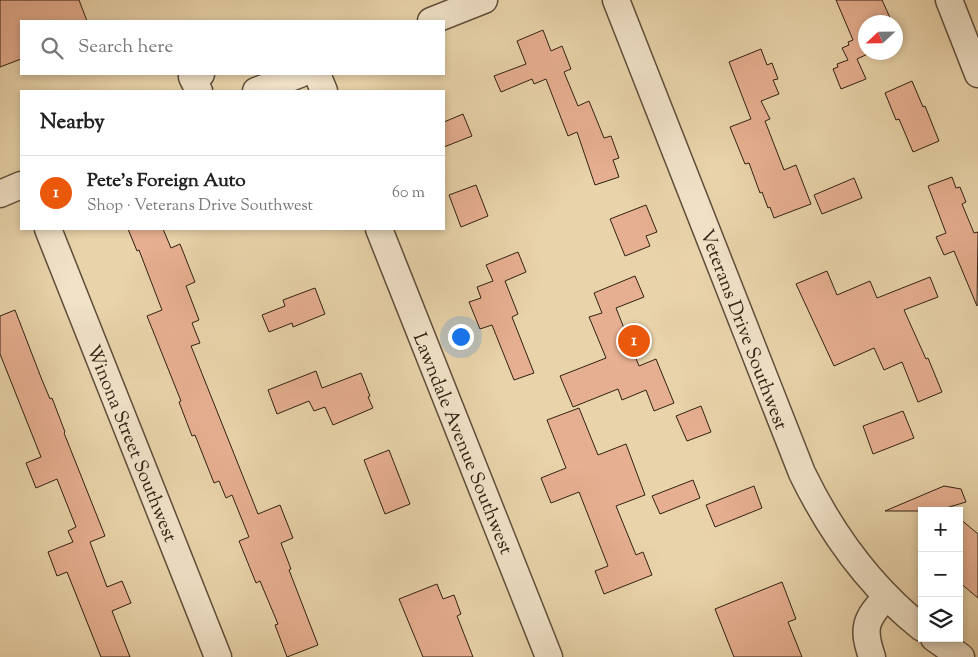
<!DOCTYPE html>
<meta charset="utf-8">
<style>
body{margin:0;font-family:"Sorts Mill Goudy",serif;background:#f2f2f2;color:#222}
.controls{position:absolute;right:15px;bottom:15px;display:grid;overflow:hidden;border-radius:0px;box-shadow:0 2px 8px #0003}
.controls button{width:45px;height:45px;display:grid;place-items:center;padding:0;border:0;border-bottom:1px solid #e0e0e0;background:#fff;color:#222;font:25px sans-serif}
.compass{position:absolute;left:858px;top:15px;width:45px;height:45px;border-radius:50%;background:#fff;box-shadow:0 2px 8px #0003;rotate:248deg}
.you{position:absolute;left:460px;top:336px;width:18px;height:18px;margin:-12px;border:4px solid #fff;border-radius:50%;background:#1a73e8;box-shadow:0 0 0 8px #1a73e833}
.badge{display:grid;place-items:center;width:32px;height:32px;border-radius:50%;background:#ea580c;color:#fff;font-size:16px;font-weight:700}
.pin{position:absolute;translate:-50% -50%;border:2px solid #fff;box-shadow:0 1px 5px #0006}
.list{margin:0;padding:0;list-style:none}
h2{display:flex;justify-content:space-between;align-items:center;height:65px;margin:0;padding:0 20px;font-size:21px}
h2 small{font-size:16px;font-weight:400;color:#767676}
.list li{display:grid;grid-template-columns:32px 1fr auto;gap:15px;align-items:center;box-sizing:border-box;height:75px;padding:0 20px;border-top:1px solid #e0e0e0}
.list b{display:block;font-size:19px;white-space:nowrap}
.list p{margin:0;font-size:16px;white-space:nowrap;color:#767676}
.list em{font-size:16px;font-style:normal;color:#767676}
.icon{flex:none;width:28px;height:28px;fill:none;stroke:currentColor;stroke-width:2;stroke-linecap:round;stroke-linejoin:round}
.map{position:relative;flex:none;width:978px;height:657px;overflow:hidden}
.search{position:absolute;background:#fff;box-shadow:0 2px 8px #0003;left:20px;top:20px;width:425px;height:55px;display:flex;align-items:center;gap:12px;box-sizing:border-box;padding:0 18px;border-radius:0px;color:#767676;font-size:19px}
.panel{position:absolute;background:#fff;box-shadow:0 2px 8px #0003;left:20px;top:90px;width:425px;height:140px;border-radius:0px}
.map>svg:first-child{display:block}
.building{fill:#e7af91;stroke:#2f2113}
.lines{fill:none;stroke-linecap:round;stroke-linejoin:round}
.minor-casing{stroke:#5e4e39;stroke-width:29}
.minor{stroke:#f1e2c8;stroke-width:26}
.labels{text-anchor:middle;stroke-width:5;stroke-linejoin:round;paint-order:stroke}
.street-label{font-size:19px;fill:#2f2113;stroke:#f1e2c8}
</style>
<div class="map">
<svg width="978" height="657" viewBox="0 0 978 657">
<rect width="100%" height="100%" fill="#e9d3aa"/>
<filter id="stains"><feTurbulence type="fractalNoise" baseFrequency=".004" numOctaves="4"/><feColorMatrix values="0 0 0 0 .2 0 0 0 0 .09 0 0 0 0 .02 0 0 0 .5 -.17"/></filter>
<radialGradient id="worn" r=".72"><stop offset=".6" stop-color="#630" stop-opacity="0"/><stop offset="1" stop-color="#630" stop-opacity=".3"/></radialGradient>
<path class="building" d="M0 0H79L87 21H21V59L0 67Z
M836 0H882L892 22H866V52H872L857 59 866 79 841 89 833 69 838 67 837 64 848 60 842 48 849 45 848 42 853 40Z
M543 30 551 51 562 46 571 69 564 72 578 106 589 101 604 138 611 136 619 158 613 160 619 177 595 185 577 132 568 136 546 79 534 84 532 79 501 92 494 76 526 64 517 41Z
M761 49 767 65 772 63 778 79 773 80 779 94 761 101 770 119 765 121 784 170 796 165 811 204 774 218 770 207 768 208 762 192 760 193 749 163 745 164 730 127 751 119 729 62Z
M912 81 923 107 925 106 939 141 913 152 899 119 896 120 885 93Z
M463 114 472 136 444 147V122Z
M952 177 956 188 960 187 966 202 962 204 974 233 978 232 977 306 954 251 944 255 936 237 946 233 928 186Z
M854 178 862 198 822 214 814 195Z
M476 185 488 216 461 227 449 195Z
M646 205 657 232 646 236 650 246 625 256 610 219Z
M128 229H163L171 248 180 244 195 282 186 286 199 320 192 323 200 343 191 346 258 514 280 505 293 538 281 543 291 569 289 570 318 645 287 657 275 625 278 624 260 581 256 583 239 541 249 537 232 495 226 498 219 481 214 483 195 435 192 436 179 402 181 401 147 316 162 310 139 250 137 251Z
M518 252 526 272 505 281 518 314 512 317 534 373 514 380 492 325 480 329 469 302 481 298 477 287 493 281 486 265Z
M827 271 837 295 870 281 877 298 930 277 938 297 904 310 926 359 928 358 942 392 918 402 902 362 884 370 874 348 834 366 796 284Z
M635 276 644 297 616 308 639 366 656 359 674 403 654 411 646 390 622 400 618 389 573 407 560 376 606 358 589 317 602 313 594 293Z
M315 288 325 314 293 327 292 323 269 332 262 315 285 306 283 300Z
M15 310 42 380 50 399 52 398 65 432 64 433 105 536 90 542 107 587 122 581 131 603 112 611 130 657H101L67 572 57 576 48 552 73 542 68 531 76 527 57 479 36 488 26 463 41 457 0 354V316Z
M316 371 322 388 361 373 370 396 368 397 373 408 333 425 325 407 314 411 309 401 277 414 268 390Z
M701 406 711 432 687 441 676 416Z
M579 408 598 455 626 444 645 495 616 506 636 555 643 552 652 575 604 594 595 571 608 566 579 492 551 503 541 478 566 468 547 420Z
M903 411 914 438 873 454 863 426Z
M389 450 410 504 385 514 364 460Z
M693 480 700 498 660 514 652 496Z
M754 486 762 508 715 527 706 505Z
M944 486 961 489 966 502 936 511H885Z
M959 518 978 534V598L959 582Z
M782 582 796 619 788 622 802 657H734L715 609Z
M437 584 443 599 454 595 461 614 457 616 473 657H423L399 599Z"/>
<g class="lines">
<g class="minor-casing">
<path id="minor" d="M616 0 802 473C831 533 869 586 922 628
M949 0 978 74
M431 21 484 0
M317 74 324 91
M199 91 192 77 201 74
M256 91 300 74
M0 194 21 185
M48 229 218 657
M379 229 549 657
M934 638 961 657
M872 657C862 628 865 620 886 597"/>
</g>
<use href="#minor" class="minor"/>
</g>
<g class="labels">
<g class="street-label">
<text transform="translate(745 329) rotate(69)" y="7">Veterans Drive Southwest</text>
<text transform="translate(133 443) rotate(68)" y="7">Winona Street Southwest</text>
<text transform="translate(464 443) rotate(68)" y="7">Lawndale Avenue Southwest</text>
</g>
</g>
<rect width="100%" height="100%" filter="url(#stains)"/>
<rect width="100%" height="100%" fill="url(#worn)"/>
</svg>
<div class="controls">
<button>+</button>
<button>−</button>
<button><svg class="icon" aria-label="layers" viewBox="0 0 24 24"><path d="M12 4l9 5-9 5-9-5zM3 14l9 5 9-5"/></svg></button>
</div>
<svg class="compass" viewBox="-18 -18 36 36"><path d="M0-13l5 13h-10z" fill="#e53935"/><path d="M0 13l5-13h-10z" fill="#767676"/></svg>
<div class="you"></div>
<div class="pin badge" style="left:634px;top:341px">1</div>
<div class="search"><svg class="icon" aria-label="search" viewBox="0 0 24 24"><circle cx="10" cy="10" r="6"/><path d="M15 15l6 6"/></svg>Search here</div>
<section class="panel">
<h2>Nearby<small></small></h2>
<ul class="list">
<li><span class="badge">1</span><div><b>Pete's Foreign Auto</b><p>Shop · Veterans Drive Southwest</p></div><em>60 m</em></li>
</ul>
</section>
</div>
